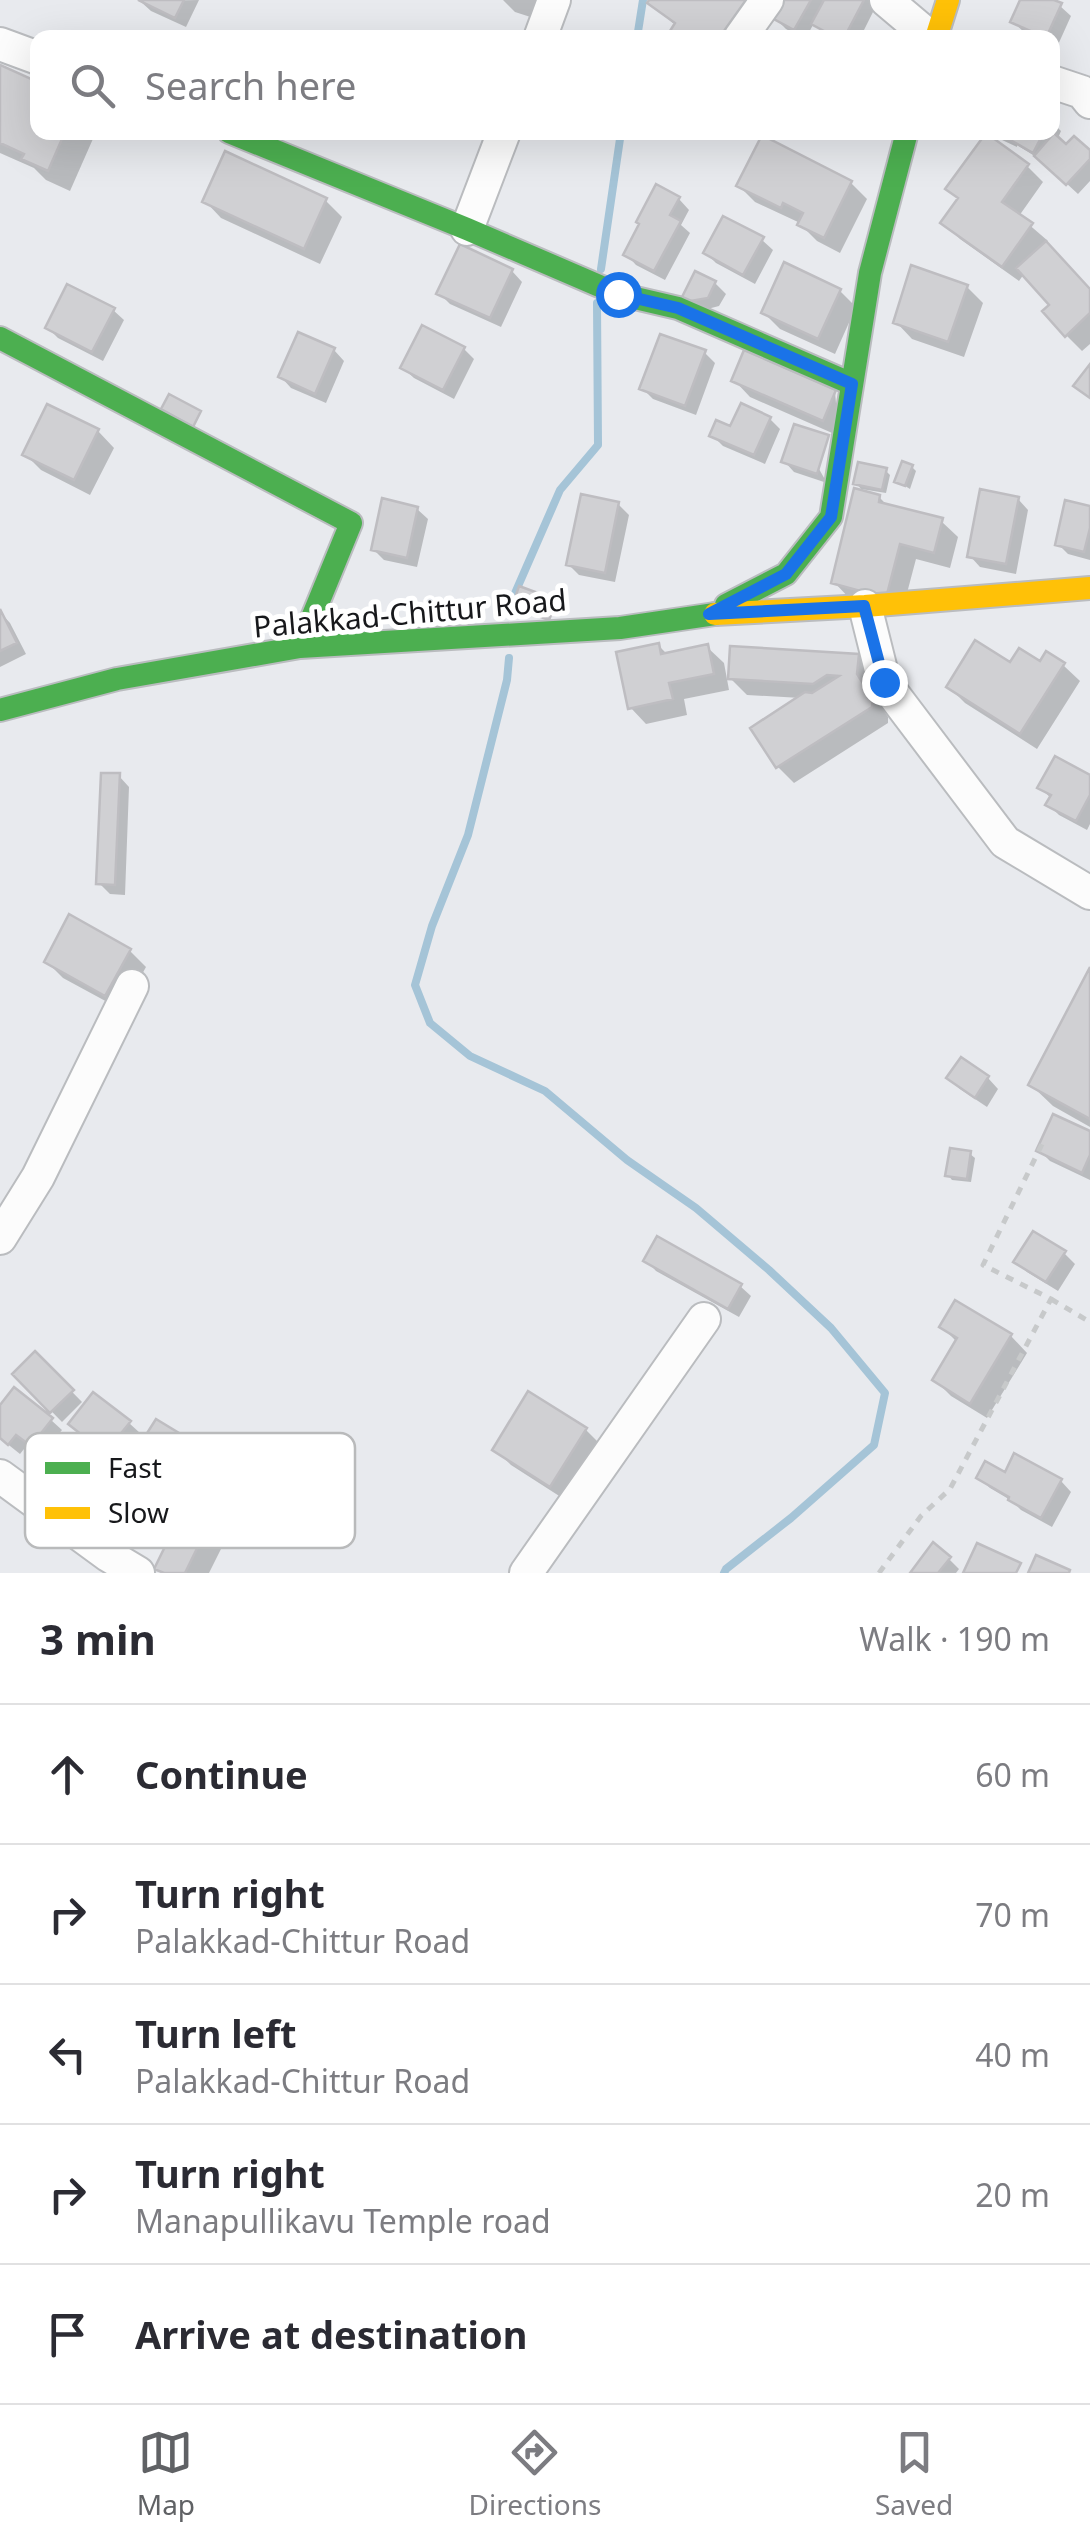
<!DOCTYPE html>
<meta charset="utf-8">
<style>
body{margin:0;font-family:"Noto Sans",sans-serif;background:#f2f2f3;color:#2b2b33}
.stop{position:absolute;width:30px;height:30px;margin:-22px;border:8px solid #1a73e8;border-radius:50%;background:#fff}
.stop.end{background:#1a73e8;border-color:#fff;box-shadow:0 2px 10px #0008}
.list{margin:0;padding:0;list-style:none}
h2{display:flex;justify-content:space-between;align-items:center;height:130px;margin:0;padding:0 40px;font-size:42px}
h2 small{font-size:32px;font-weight:400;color:#7c7c81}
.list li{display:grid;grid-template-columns:65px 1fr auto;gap:30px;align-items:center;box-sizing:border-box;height:140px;padding:0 40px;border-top:2px solid #e1e1e2}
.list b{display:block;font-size:38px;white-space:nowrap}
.list p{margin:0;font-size:32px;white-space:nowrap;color:#7c7c81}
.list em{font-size:32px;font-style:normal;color:#7c7c81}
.icon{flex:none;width:55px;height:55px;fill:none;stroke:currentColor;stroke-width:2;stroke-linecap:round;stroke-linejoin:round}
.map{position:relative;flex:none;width:1090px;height:1573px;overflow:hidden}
.search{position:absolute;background:#fff;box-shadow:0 10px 40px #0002;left:30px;right:30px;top:30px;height:110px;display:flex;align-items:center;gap:25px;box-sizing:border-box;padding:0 35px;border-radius:20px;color:#7c7c81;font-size:38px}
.sheet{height:830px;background:#fff}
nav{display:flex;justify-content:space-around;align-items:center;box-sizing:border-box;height:140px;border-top:2px solid #e1e1e2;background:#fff;font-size:28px;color:#7c7c81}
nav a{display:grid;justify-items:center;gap:5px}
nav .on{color:#606265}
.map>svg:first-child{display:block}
.shadow{fill:#0003}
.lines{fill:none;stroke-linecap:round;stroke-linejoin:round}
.stream{stroke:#a5c4d7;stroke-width:8}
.building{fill:#d0d0d3;stroke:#bebdc1;stroke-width:2.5}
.street-casing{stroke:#babcbf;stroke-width:36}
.fast-casing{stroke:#babcbf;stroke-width:26}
.slow-casing{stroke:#babcbf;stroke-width:26}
.path{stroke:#c7c9ca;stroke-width:5;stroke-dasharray:8 8;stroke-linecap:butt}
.street{stroke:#fcfcfc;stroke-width:32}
.fast{stroke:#4caf50;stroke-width:22}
.slow{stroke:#ffc107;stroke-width:22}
.route{stroke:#1a73e8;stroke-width:12}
.labels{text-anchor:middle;stroke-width:10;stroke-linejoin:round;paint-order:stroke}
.street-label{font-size:30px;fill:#17181b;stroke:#fff}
.key{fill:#fff;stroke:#b9babb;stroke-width:2.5}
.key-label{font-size:28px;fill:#17181b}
</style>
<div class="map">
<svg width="1090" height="1573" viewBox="0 0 1090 1573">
<rect width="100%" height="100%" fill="#e8eaee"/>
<path class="shadow" d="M199 0 186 27 151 11 140 1Z
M503 0H556L549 23 515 12Z
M652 0H773L747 38H680L676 26 650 2Z
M776 0H879L860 38H831L814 23 806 38H802L786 29 775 18Z
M1023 0H1048L1060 6 1071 16 1057 47 1052 45V38H1036L1024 32 1013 22Z
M0 68 38 132H96L70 191 46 180 34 168 0 153Z
M1052 122 1061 131 1058 138 1067 148 1090 154V181L1078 194 1041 160 1017 145V147L985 132H1052Z
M1027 166 1043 182 1019 216 1048 241 1046 244 1090 291V344L1082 351 1066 335 1052 305 1024 274 1019 281 960 239 944 223 959 200 948 189Z
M851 183 867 199 840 253 817 241 798 222 755 202 739 186Z
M679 199 689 210 681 225 690 233 665 280 636 265 626 254Z
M325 200 342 217 320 264 221 218 205 201Z
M762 240 773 250 755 284 716 263 706 253Z
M512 271 522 282 501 327 450 304 439 293Z
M696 274 715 283 726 294 719 306 692 313Z
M967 287 983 303 964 357 912 339 896 322Z
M840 291 856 307 835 354 780 329 764 313Z
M113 310 124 320 103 361 58 338 48 328Z
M464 349 474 359 454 399 414 378 403 368Z
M334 350 344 361 326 403 291 388 281 377Z
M704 352 715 363 696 415 653 399 642 388Z
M734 380 835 392 839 436 750 397Z
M770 419 780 429 765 464 723 446 712 435Z
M795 427 827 483 794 472 784 461Z
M98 431 114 448 90 495 41 470 25 454Z
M912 467 916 471 910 489 897 481Z
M885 470 890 475 886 493 861 489 856 483Z
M879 497 889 507 941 521 958 537 950 568 916 559 902 612 850 599 834 582Z
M1018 499 1028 510 1016 574 980 567 970 556Z
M618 504 629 515 615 582 579 575 568 564Z
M1090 508V560L1068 554 1058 544Z
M417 509 428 519 417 567 384 560 374 550Z
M0 612 10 623 26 654 0 667Z
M659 646 668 655 707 647 724 663 729 690 684 699 687 715 646 724 630 707Z
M858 656 874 673 872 693 888 717V723L794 783 778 767 801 698 747 695 730 678Z
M1041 665H1063L1080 681 1037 749 965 703 949 687 1011 666Z
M119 776 129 787 125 895 110 894 99 883Z
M1090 778V824L1087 830 1059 815 1048 804 1052 799 1040 788Z
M130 951 146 967 122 1010 63 978 47 962Z
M1090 972V1127L1053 1106 1031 1085Z
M961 1060 988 1078 998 1089 987 1107 960 1089 949 1078Z
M1090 1134V1180L1050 1161 1039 1150Z
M970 1154 975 1158 971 1182 952 1180 948 1175Z
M1064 1253 1075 1264 1058 1291 1027 1272 1016 1261Z
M646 1260 740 1286 751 1296 739 1317 656 1271Z
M956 1303 1011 1336 1027 1353 987 1418 951 1396 935 1380 958 1343 942 1327Z
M35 1354 82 1402 62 1422 15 1374Z
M0 1409 51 1420 62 1430 42 1455 28 1444 20 1454 0 1438Z
M129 1423 140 1433 117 1462 81 1434Z
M586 1430 602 1446 567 1501 511 1465 495 1449Z
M145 1441 200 1449 211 1460 254 1458 270 1474 234 1548 224 1543 209 1573H162L157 1568 185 1513 180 1511 166 1538 157 1533 152 1542 121 1526 110 1516 178 1484 186 1492 197 1490 202 1480 156 1451Z
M1006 1475 1061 1481 1071 1492 1052 1527 1021 1510 1012 1501 990 1488 979 1478Z
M949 1559 959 1569 956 1573H913Z"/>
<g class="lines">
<path class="stream" d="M637 38 643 0
M601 269 621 132
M512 609V600L560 490 598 445 597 303
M509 658 507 680 468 835 432 926 415 985 430 1023 470 1056 545 1091 627 1160 696 1208 769 1270 831 1328 885 1393 874 1445 791 1518 726 1569 724 1573"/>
</g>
<path class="building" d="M138 0H184L175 18Z
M649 0H746L719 38H679L670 31 675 23 647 3Z
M773 0H811L794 30 772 18Z
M824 0H864L844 38H837L811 24Z
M1020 0H1054L1062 3 1046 38 1010 22Z
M0 65 38 82V132H65L48 171 21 159 24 154 0 143Z
M1011 132H1044L1033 153 1007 138Z
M986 133 1029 164 1002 202 1033 223 1002 267 940 223 958 198 945 189Z
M1054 133 1066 144 1074 136 1090 150V159L1066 185 1034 156Z
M762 135 852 181 824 238 797 225 803 213 783 203 781 208 736 186Z
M225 151 327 198 304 249 202 202Z
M656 184 680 197 670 215 681 221 654 271 623 255 639 224 636 222Z
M723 216 764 237 743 275 703 253Z
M1046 241 1090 289V313L1065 337 1042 311 1049 305 1016 268Z
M460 244 513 269 490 318 436 294Z
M784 262 841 289 818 339 761 313Z
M911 265 968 285 948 342 893 323Z
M695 271 716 281 708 298 679 303Z
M67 284 115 308 92 352 45 328Z
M422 325 465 347 443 390 400 368Z
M298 332 335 348 315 394 278 377Z
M660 334 706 350 685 406 639 389Z
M744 350 836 390 823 421 731 381Z
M1090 364V398L1073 386Z
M169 394 201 411 193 427 161 409Z
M741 403 771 417 754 455 709 436 716 420 730 426Z
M47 404 99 429 74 480 22 455Z
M794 424 829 435 817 474 781 462Z
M902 461 913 465 905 486 894 482Z
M858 462 887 468 882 490 853 484Z
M854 488 880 495 879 502 943 518 934 553 900 544 886 598 831 583Z
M980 489 1019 497 1006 564 967 557Z
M581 494 619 502 605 573 566 565Z
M382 498 418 507 407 558 371 550Z
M1065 500 1090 506V528L1084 552 1055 545Z
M519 586 557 600 549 620 512 607Z
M0 609 17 643 0 651Z
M975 640 1010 662 1019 648 1040 661 1046 651 1065 663 1020 734 946 687Z
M659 643 661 654 708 644 714 674 669 683 673 699 628 709 616 652Z
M730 646 859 654 857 674 873 699 872 707 776 768 750 728 805 692 812 693 839 676 827 675 813 684 728 679Z
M1055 756 1090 775V795L1076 821 1045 805 1051 795 1037 788Z
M101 773H120L115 885 96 884Z
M69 914 131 949 105 996 44 962Z
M1090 967V1119L1028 1085Z
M961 1057 989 1076 975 1098 946 1078Z
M1053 1114 1090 1131V1155L1082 1173 1036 1151Z
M950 1148 971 1151 967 1179 945 1176Z
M1033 1231 1066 1251 1046 1282 1013 1262Z
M657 1236 742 1284 728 1309 643 1261Z
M955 1300 1012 1334 970 1404 932 1380 957 1338 939 1327Z
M35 1351 74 1390 50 1413 12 1374Z
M14 1387 53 1418 31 1446 16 1435 8 1445 0 1438V1405Z
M528 1391 587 1428 550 1487 492 1450Z
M93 1392 131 1421 105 1453 68 1424Z
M156 1419 202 1447 188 1469 142 1441Z
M219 1438 255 1456 217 1533 207 1528 185 1573H164L154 1569 181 1514 174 1511 188 1483 195 1486Z
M1014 1453 1062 1479 1041 1518 1008 1500 1009 1497 976 1478 985 1461 1005 1472Z
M933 1542 951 1557 938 1573H910Z
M977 1543 1021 1563 1016 1573H963Z
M1036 1555 1070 1570 1069 1573H1028Z"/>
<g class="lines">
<g class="street-casing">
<path id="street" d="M886 0 931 38
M540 38 554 0
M740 38 767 0
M0 44 38 58
M1052 82 1082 92 1090 102
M467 229 504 132
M865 606 884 682 1005 842 1090 893
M0 1238 38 1177 132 986
M0 1476 108 1555 138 1573
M526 1573 704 1319"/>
</g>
<g class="fast-casing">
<path id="fast" d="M229 132 467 229 618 294 678 308 852 384
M0 338 351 523 300 647
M726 605 786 574 831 517 870 273 907 132
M0 710 117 679 300 647 620 628 715 614"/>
</g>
<g class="slow-casing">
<path id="slow" d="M936 38 948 0
M715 614 865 606 1090 588"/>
</g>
<path class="path" d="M1051 1299 1090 1322
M879 1573 921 1516 950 1489 1051 1299 983 1265 1045 1138"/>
<use href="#street" class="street"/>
<use href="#fast" class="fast"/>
<use href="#slow" class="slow"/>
</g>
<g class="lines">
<path class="route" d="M618 294 678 308 852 384 831 517 786 574 709 614 864 606 884 682"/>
</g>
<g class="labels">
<g class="street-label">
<text transform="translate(410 614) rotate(-5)" y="10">Palakkad-Chittur Road</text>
</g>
</g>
<rect x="25" y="1433" width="330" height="115" rx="15" class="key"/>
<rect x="45" y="1462" width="45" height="12" fill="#4caf50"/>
<rect x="45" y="1507" width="45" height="12" fill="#ffc107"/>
<g class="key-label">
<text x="108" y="1478">Fast</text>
<text x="108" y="1523">Slow</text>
</g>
</svg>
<div class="stop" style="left:618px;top:294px"></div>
<div class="stop end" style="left:884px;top:682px"></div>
<div class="search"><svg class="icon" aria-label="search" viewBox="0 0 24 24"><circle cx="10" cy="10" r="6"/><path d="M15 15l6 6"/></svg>Search here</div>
</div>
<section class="sheet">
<h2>3 min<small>Walk · 190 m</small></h2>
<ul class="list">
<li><svg class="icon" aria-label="ahead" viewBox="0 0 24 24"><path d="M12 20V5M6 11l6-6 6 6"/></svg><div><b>Continue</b></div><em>60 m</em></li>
<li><svg class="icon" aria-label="right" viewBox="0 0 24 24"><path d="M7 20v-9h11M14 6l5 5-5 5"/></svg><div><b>Turn right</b><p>Palakkad-Chittur Road</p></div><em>70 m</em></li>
<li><svg class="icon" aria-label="left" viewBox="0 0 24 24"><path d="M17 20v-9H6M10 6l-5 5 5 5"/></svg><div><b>Turn left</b><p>Palakkad-Chittur Road</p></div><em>40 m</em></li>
<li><svg class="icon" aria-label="right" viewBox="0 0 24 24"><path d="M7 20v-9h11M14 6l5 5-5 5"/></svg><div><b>Turn right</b><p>Manapullikavu Temple road</p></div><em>20 m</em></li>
<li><svg class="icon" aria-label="arrive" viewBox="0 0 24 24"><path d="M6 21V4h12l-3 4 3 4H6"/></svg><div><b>Arrive at destination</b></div></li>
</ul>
</section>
<nav>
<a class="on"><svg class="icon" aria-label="map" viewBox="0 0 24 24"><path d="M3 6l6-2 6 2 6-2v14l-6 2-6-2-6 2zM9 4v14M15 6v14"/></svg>Map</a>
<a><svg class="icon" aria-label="directions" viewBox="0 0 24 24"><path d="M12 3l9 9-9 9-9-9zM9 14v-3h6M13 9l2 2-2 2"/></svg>Directions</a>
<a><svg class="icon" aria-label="saved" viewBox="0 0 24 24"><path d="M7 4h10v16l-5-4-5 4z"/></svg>Saved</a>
</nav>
